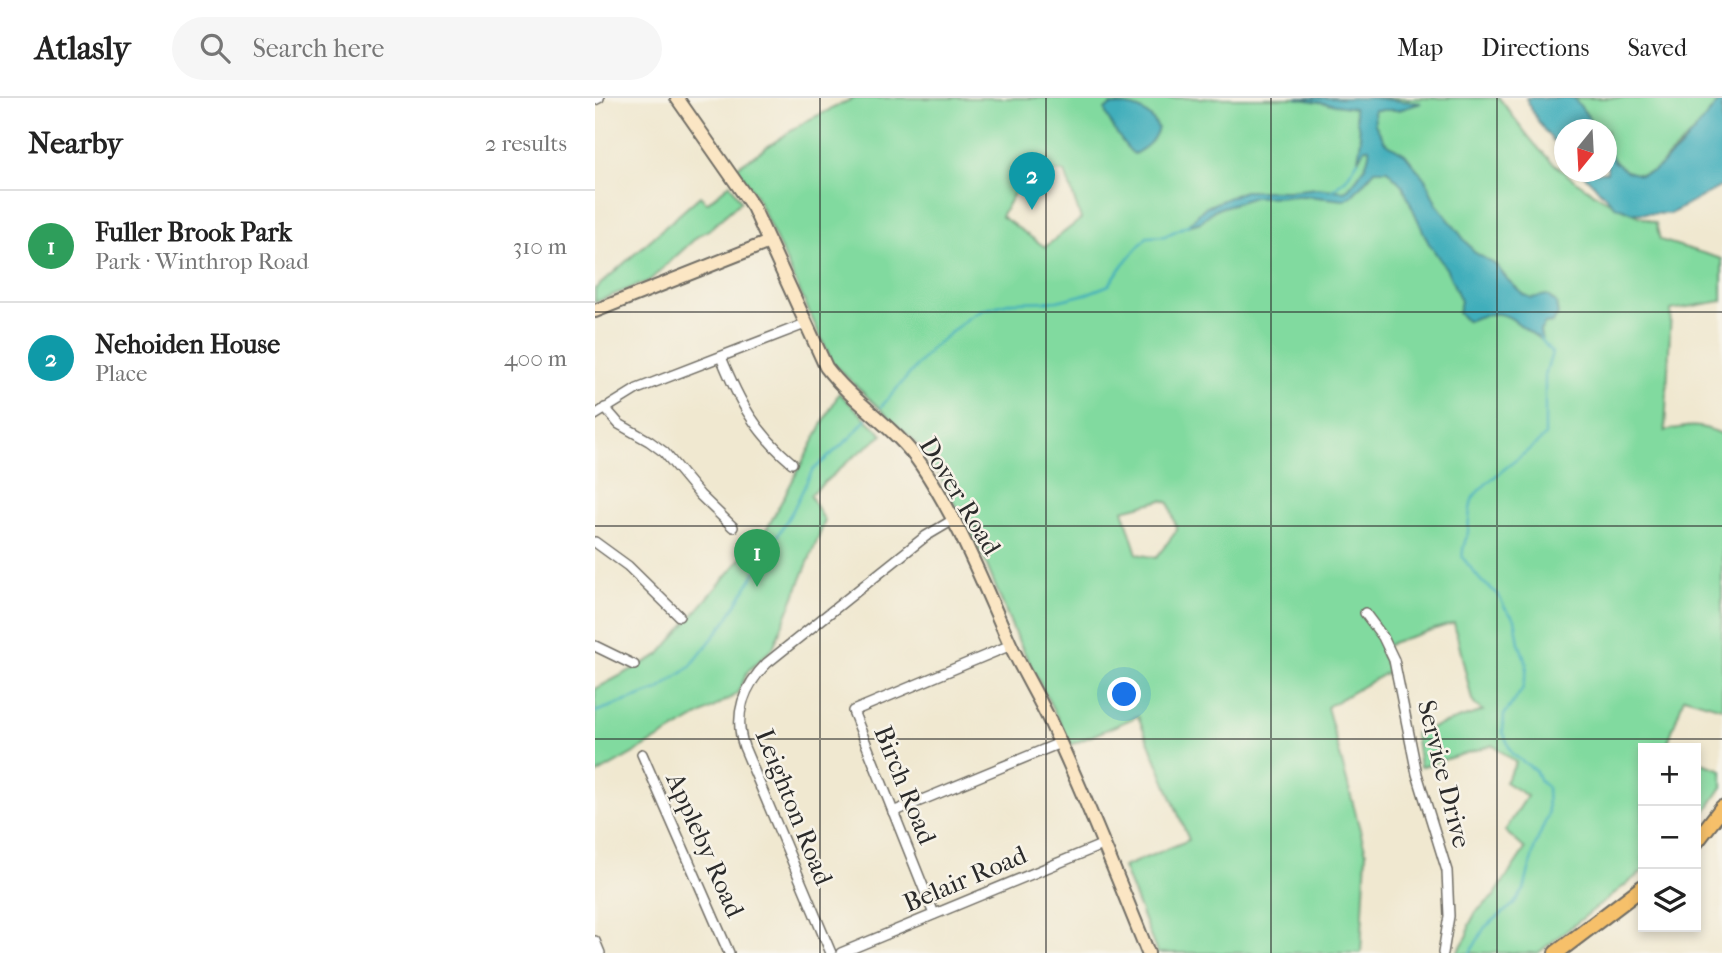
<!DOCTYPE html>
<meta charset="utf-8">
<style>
:root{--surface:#fff;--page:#f6f6f6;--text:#222;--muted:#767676;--line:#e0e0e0;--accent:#1a73e8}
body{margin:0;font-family:"IM FELL French Canon",serif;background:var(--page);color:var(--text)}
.controls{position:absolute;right:21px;bottom:21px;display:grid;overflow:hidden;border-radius:0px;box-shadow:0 4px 10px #0003}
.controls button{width:63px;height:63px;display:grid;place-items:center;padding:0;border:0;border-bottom:2px solid var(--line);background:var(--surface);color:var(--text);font:35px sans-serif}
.compass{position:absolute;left:959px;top:21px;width:63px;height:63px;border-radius:50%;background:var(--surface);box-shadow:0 4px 10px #0003;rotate:198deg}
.you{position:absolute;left:530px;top:597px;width:24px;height:24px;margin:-18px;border:5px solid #fff;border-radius:50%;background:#1a73e8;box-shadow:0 0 0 10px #1a73e833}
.badge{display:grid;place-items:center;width:46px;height:46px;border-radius:50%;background:var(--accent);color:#fff;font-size:23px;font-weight:700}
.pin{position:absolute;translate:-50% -58px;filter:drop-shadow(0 2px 4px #0008)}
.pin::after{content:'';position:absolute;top:37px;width:24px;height:21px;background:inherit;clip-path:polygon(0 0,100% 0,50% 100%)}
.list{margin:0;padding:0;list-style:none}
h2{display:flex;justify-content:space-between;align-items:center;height:91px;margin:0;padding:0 28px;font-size:30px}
h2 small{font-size:23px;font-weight:400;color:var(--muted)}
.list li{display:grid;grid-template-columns:46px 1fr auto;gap:21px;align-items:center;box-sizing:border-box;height:112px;padding:0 28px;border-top:2px solid var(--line)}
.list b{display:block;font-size:26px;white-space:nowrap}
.list p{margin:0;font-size:23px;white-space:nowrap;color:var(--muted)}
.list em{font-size:23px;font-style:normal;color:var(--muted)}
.icon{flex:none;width:38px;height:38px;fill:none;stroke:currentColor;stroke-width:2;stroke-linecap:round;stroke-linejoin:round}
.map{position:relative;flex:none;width:1127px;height:855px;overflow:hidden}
header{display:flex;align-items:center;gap:42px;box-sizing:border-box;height:98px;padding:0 35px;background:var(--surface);border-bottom:2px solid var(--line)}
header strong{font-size:33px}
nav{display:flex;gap:38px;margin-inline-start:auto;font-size:24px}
.search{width:490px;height:63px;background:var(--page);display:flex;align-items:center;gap:18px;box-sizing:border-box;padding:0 24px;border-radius:38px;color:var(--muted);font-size:26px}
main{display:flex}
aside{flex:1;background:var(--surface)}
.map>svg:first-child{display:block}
.green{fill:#81da9f;stroke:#568265;stroke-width:2;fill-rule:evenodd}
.water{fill:#3faebb;stroke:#356c73;stroke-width:2}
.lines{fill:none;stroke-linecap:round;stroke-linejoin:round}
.stream{stroke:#3faebb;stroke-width:2.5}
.street-casing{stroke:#706d65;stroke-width:12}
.secondary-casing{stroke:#706d65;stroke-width:16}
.primary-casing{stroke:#706d65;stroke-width:18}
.street{stroke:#fff;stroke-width:9}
.secondary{stroke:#fbe6c4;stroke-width:12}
.primary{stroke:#f6c06b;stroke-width:14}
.grid{fill:none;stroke:#2b2b2b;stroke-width:2;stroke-opacity:0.55}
.labels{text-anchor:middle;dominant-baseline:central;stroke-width:5;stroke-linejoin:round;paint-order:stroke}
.street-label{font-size:26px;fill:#2b2b2b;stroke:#f7f3e8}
</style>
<header>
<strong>Atlasly</strong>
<div class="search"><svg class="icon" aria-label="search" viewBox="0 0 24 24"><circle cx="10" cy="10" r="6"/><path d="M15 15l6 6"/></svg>Search here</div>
<nav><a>Map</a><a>Directions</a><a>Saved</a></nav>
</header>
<main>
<aside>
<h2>Nearby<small>2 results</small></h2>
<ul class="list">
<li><span class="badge" style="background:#2e9e5b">1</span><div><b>Fuller Brook Park</b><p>Park · Winthrop Road</p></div><em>310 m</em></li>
<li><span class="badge" style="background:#0f9aa8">2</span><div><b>Nehoiden House</b><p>Place</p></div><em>400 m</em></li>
</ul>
</aside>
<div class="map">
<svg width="1127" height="855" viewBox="0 0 1127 855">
<rect width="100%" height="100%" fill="#f7f3e8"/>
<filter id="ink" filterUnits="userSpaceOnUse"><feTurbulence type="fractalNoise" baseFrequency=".0143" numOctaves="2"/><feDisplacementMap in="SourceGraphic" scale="14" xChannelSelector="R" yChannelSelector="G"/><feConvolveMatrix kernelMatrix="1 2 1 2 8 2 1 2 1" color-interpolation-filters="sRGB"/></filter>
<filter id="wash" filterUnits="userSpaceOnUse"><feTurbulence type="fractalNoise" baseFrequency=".00686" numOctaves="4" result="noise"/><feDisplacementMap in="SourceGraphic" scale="28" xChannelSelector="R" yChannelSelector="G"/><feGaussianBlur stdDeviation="1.57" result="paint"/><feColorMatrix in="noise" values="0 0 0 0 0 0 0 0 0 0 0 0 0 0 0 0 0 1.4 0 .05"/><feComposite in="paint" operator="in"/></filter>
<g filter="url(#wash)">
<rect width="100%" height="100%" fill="#f0e8d0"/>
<g class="green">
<path d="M 259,0 L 904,0 C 918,17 930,36 945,52 C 978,87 1017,108 1061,125 L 1065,142 L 1127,161 L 1127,203 L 1076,212 L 1070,333 C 1093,327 1104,326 1127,336 L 1127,610 L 1089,599 L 1071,650 L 1048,650 L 1048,773 L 943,855 L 862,855 L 873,837 L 874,827 L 881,814 L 899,798 L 930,751 L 910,733 L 932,698 L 910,684 L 921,665 L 898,647 L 825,669 L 820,635 L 888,613 L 880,607 L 877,602 L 859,525 L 799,544 L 785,552 L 794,573 L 732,609 L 771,754 L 766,855 L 562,855 L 528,769 L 594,742 L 543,618 L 476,647 L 420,536 L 390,463 L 343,375 L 320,344 L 238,266 L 161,98 L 142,69 L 211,23 ZM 432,73 L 470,74 L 486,121 L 450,149 L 406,118 ZM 567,402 L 574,405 L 582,432 L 561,460 L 542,456 L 528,412 Z"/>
<path d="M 979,0 L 1126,0 C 1110,22 1094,40 1074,58 C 1069,63 1065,70 1059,73 C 1048,78 1036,77 1027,70 C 1013,60 1012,47 1012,32 L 999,31 L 994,20 Z"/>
<path d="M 135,86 L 146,103 L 115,131 L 103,138 L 54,183 L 0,204 L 0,191 L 105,98 L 112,105 Z"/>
<path d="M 244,295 L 288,337 L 257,360 L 215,397 L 230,423 L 178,550 L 153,573 L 142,596 L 0,677 L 0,591 L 64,557 L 173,429 Z"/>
<path d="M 1101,663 L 1127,672 L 1127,689 L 1101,728 Z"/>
</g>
<g class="water">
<path d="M 700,0 L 778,0 L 826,5 L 804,12 L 779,12 L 780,26 L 790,44 L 810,56 L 830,81 L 841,105 L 879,154 L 901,167 L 913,182 L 929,197 L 936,200 L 952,197 L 961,205 L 963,217 L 957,225 L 950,226 L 945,233 L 947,242 C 912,222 916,206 872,223 L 863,215 L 866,203 L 852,172 L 833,144 L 807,87 L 792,72 L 780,72 L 757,98 L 749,102 L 712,98 L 659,99 L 619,112 L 606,124 L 592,128 L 609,110 L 649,93 L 694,93 L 722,90 L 749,93 L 753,91 C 762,81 776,64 774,50 L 770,50 L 763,62 L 766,41 L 759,10 Z"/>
<path d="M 931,0 L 979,0 L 994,20 L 999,31 L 970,32 L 969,51 C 954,43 938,17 931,0 Z"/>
<path d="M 1127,0 L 1127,88 L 1075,116 L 1038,115 L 1020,108 L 986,74 L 1012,74 L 1012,50 L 1019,63 L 1031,73 L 1045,77 L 1059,73 L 1084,51 Z"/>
<path d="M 516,7 C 537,7 553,10 563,30 C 559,43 551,50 539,56 C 530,50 512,22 510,12 Z"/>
</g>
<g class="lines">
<g class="stream">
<path d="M 736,93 L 751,81 L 763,62"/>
<path d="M 286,309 L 338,249 L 375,219 L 388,212 L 417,204 L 462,203 L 491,196 L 514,187 L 528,166 L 552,139 L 570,138 L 595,126"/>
<path d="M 0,614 L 63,592 L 95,569 L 131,523 L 198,412 L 217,373 L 257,338 L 272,320"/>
<path d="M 875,855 L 890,829 L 918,807 L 929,792 L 940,748 L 953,717 L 952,689 L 945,683 L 940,672 L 917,656 L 908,634 L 909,617 L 927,592 L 931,576 L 932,567 L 924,545 L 920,521 L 910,510 L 903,496 L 886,483 L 868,460 C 866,451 871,443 873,434 C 874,424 874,412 877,402 C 881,389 937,352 950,338 L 950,277 L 957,255 L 945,240"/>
</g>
</g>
</g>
<g filter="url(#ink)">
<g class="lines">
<defs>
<g id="street">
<path d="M 0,2 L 4,0"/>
<path d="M 126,259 C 144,303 160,334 197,365"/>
<path d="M 10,310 L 24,326 L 54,343 L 69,354 L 105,397 L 138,429"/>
<path d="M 0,317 L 42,291 L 210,226"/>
<path d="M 0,444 L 33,468 L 84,518"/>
<path d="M 770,515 L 788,539 L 799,562 L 822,676 L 852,773 L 854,818 L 848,855"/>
<path d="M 0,548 L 39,567"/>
<path d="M 47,656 L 134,855"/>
<path d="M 298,714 L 465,645"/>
<path d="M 339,816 L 258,613 L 416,547"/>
<path d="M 0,843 L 5,855"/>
<path d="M 236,855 L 149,649 C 138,617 149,588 172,565 L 331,438 L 358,422"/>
<path d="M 246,855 L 509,746"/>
</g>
<g id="secondary">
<path d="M 82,0 L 158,109 L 231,269 C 259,306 301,329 327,368 C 363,422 386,481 412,539 C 426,572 446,602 460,634 C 494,707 523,781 553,855"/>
<path d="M 0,213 L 174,144"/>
</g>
<g id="primary">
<path d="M 1101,744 L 1127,710"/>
<path d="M 961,855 L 1048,789"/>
</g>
</defs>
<use href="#street" class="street-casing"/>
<use href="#secondary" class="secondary-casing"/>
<use href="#primary" class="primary-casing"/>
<use href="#street" class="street"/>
<use href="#secondary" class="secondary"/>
<use href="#primary" class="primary"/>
</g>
</g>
<path class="grid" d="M 225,0 L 225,855M 451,0 L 451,855M 676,0 L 676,855M 902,0 L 902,855M 0,214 L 1127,214M 0,428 L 1127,428M 0,641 L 1127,641"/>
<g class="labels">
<g class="street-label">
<text transform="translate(365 398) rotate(59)">Dover Road</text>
<text transform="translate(849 676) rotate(76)">Service Drive</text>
<text transform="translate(310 687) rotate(68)">Birch Road</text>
<text transform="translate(199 709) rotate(68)">Leighton Road</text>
<text transform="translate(110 747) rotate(66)">Appleby Road</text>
<text transform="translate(370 781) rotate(-23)">Belair Road</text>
</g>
</g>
</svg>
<div class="controls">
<button>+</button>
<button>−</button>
<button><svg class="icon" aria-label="layers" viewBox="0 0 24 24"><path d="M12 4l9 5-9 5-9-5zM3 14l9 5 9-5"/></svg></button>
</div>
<svg class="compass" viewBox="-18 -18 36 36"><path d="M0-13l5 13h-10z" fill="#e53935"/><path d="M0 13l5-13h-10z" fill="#767676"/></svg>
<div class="you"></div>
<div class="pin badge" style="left:162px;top:489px;background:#2e9e5b">1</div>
<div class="pin badge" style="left:437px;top:112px;background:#0f9aa8">2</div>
</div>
</main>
